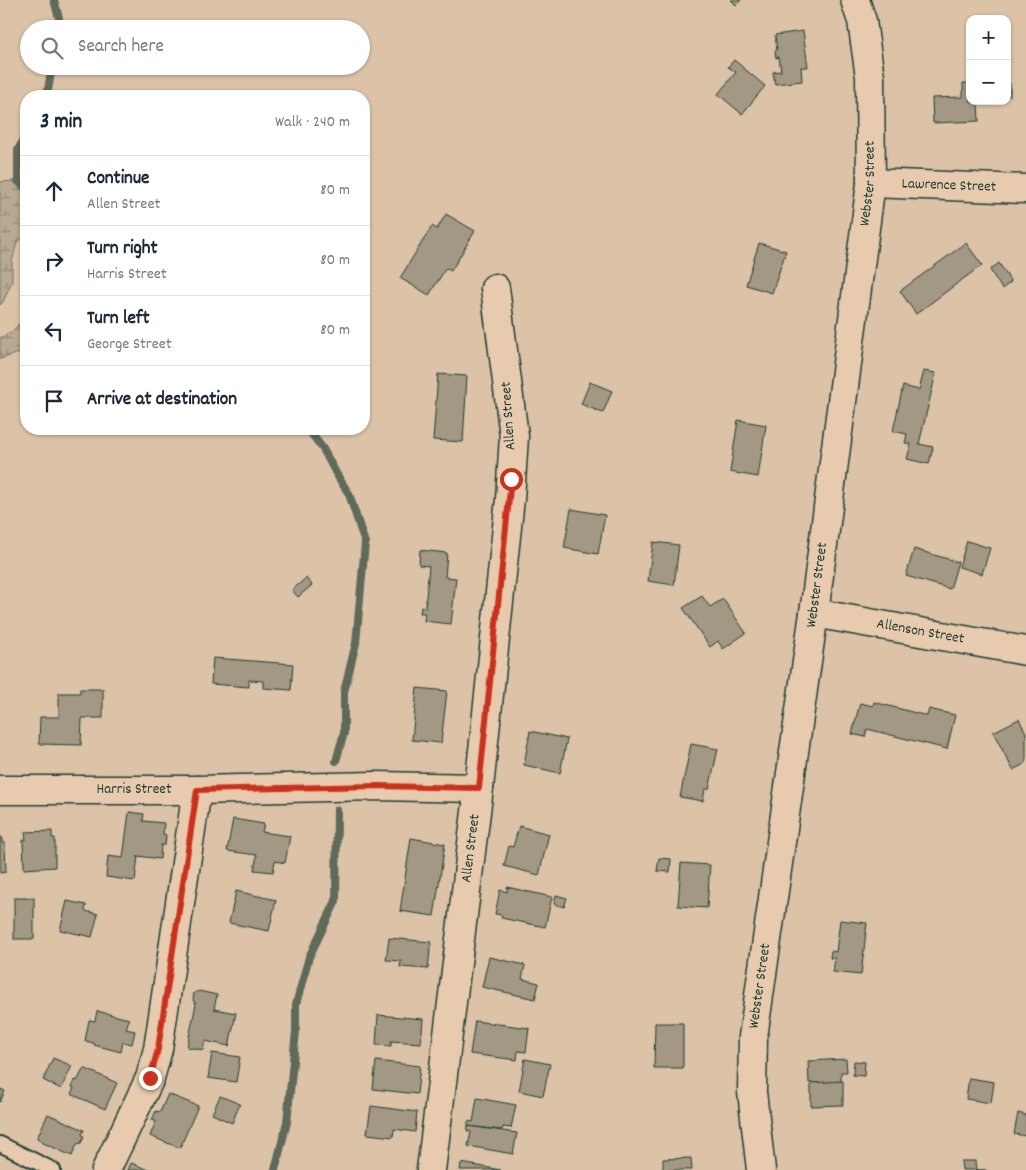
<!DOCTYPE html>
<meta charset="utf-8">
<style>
:root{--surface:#fff;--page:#f2f2f3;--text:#1f2937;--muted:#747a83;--line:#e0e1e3}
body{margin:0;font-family:Dekko,sans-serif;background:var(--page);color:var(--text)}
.controls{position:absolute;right:15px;top:15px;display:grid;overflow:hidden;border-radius:10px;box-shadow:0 1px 4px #0004}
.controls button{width:45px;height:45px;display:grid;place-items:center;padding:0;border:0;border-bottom:1px solid var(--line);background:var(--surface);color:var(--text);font:25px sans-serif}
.stop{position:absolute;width:15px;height:15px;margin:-11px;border:4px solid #c8321e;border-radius:50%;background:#fff}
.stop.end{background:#c8321e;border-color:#fff;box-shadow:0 1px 5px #0008}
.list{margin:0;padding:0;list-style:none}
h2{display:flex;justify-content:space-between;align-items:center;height:65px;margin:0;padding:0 20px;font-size:21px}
h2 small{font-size:16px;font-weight:400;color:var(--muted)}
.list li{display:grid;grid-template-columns:32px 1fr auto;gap:15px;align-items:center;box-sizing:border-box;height:70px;padding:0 20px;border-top:1px solid var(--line)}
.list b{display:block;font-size:19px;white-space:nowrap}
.list p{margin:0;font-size:16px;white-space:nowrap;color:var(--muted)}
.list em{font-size:16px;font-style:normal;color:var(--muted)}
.icon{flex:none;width:28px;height:28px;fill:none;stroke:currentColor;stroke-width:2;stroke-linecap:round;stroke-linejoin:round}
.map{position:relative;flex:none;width:1026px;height:1170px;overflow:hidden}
.search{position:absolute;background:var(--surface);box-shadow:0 1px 4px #0004;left:20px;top:20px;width:350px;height:55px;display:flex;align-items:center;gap:12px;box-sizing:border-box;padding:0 18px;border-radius:28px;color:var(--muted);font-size:19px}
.panel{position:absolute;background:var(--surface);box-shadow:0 1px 4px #0004;left:20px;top:90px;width:350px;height:345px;border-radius:20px}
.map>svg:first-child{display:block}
.wetland{fill:url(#wetland-marsh);stroke:#6c7263}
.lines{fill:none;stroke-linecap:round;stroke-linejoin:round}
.stream{stroke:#5f6a5a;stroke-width:8}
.building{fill:#a29883;stroke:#1f3d34}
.service-casing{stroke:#1f3d34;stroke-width:18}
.minor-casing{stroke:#1f3d34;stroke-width:31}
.service{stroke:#e8caae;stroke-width:14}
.minor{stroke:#e8caae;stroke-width:28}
.route{stroke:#c8321e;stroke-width:6}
.labels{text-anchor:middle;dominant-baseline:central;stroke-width:4.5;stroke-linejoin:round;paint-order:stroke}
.street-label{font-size:15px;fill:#1f3d34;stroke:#e8caae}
</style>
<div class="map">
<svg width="1026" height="1170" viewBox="0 0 1026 1170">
<defs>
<pattern id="wetland-marsh" width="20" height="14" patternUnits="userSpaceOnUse" patternTransform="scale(1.25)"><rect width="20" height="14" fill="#b9a892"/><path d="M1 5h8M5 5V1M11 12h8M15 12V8" fill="none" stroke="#968a78"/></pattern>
</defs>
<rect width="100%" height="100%" fill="#dcc2a7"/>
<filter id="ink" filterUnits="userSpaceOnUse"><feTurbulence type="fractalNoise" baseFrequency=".02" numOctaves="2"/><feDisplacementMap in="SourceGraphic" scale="10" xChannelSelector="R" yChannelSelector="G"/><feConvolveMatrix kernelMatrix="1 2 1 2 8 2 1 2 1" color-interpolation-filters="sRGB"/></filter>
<g filter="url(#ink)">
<g class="wetland">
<path d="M 26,180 L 26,236 L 17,242 L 12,262 L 12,281 L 3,302 L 0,305 L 0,182 Z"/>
<path d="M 26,315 L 26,351 L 0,359 L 0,338 L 12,332 Z"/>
</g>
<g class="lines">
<g class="stream">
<path d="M 54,0 L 59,18 L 58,29"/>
<path d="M 47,96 L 52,66"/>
<path d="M 26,135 L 18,150 L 18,181 L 26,188"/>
<path d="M 308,429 L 323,449 L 337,475 L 349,494 L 365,543 L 356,643 L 344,692 L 344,733 L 336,761"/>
<path d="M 275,1170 L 287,1122 L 296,1031 L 296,1004 L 309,957 L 336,901 L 337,810"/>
</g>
</g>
<g class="building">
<path d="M 731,0 L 741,0 L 736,5 Z"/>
<path d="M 803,31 L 808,67 L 801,67 L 802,81 L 775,84 L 773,72 L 781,71 L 779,57 L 776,58 L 775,51 L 777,50 L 775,35 Z"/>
<path d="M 734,60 L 765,86 L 742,114 L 718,94 L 736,72 L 728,67 Z"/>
<path d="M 963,83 L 970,83 L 970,101 L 990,101 L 978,102 L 979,121 L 933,123 L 932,98 L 963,97 Z"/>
<rect x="1007" y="84" width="3" height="12"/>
<path d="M 446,214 L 475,231 L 451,271 L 446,268 L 429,295 L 400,278 L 432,226 L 437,229 Z"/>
<path d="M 759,243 L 786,251 L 772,293 L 746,285 Z"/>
<path d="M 966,243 L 982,265 L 916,314 L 900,291 Z"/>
<path d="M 999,263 L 1011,282 L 1002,289 L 990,270 Z"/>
<path d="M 924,371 L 936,373 L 919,444 L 933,447 L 929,464 L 907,459 L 911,444 L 905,443 L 907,434 L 893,431 L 903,386 L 919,390 Z"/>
<path d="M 438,374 L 467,376 L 463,442 L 433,440 Z"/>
<path d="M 590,382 L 612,391 L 603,413 L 581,404 Z"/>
<path d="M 738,420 L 766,425 L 758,477 L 730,472 Z"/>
<path d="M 571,509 L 605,515 L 598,554 L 564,548 Z"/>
<path d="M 967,541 L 990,548 L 982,574 L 959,567 Z"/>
<path d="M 653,542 L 679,545 L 674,585 L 648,581 Z"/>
<path d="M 914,549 L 958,562 L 950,589 L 906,576 Z"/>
<path d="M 420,550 L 447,553 L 445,577 L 456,578 L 451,624 L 424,621 L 425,613 L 420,613 L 421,607 L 425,608 L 429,566 L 419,565 Z"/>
<path d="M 306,578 L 312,585 L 298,597 L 292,590 Z"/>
<path d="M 702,596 L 710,607 L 723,599 L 746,633 L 723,649 L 718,641 L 710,647 L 683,608 Z"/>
<path d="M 213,658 L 293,664 L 291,690 L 263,688 L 263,681 L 249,680 L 249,687 L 211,684 Z"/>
<path d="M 417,688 L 447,691 L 441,743 L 412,740 Z"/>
<path d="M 80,689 L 103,689 L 103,718 L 82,718 L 81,745 L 39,744 L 40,717 L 59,717 L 59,693 L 80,693 Z"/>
<path d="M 874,702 L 927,716 L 929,709 L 955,715 L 947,749 L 867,729 L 865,737 L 852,734 L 860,703 L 873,706 Z"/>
<path d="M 1019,719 L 1026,733 L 1026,763 L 1013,770 L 993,732 Z"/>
<path d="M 530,731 L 567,739 L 560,773 L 524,765 Z"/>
<path d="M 691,744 L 718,749 L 709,789 L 705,789 L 703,801 L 680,797 Z"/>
<path d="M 129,812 L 144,814 L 143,821 L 164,823 L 163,834 L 166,835 L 165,845 L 161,845 L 160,859 L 138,856 L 135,881 L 106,877 L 108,856 L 123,858 Z"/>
<path d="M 233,819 L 264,824 L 262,832 L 290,836 L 285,863 L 275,861 L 273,872 L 254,870 L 257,855 L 227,851 Z"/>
<path d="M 519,826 L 549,834 L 539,875 L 504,866 L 509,846 L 513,847 Z"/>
<path d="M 52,831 L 52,838 L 55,838 L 55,867 L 24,869 L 23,840 L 26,840 L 25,832 Z"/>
<path d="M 0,837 L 2,837 L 2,843 L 5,843 L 6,872 L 0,873 Z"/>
<path d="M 411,838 L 445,844 L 434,916 L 400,911 Z"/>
<path d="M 659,858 L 671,859 L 670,872 L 657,871 Z"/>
<path d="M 681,863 L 710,865 L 707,908 L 678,906 Z"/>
<path d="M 507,887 L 552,897 L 545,927 L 501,918 L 502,915 L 495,914 L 500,890 L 507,892 Z"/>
<path d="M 236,891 L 276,900 L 269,931 L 229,923 Z"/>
<path d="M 556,895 L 567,898 L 564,907 L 554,904 Z"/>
<rect x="14" y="898" width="20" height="41"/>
<path d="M 67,901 L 86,905 L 85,911 L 98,914 L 92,937 L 60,930 Z"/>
<path d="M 840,920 L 867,923 L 861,975 L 833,972 L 835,958 L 830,958 L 831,951 L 836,952 Z"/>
<path d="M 389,938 L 431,942 L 428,969 L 400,967 L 401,961 L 386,960 Z"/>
<path d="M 489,957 L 525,965 L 522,979 L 539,983 L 535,999 L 482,987 Z"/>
<path d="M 199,991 L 217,995 L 214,1009 L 236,1013 L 229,1046 L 205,1041 L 203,1050 L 187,1047 L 196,1004 L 193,1000 L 194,993 Z"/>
<path d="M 97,1011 L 129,1019 L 126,1029 L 135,1031 L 132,1044 L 123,1042 L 121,1052 L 94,1045 L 94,1043 L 85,1041 L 89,1020 L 95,1021 Z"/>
<path d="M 378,1015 L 423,1019 L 421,1043 L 391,1041 L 391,1046 L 376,1045 Z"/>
<path d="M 475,1021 L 529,1028 L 526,1052 L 518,1051 L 517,1060 L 470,1054 Z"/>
<path d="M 655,1023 L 683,1023 L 683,1068 L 654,1068 Z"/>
<path d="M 212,1053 L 240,1057 L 236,1082 L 208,1078 Z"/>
<path d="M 53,1058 L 72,1066 L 61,1089 L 43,1080 Z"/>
<path d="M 525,1059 L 550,1064 L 543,1096 L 519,1091 Z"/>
<path d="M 846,1059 L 847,1072 L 841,1072 L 841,1082 L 809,1083 L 808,1061 Z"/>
<path d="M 376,1061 L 420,1066 L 417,1094 L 373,1089 Z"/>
<path d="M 854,1061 L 865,1062 L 864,1076 L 853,1075 Z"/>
<path d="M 84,1068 L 117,1083 L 105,1109 L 71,1094 L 74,1088 L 72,1087 L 75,1080 L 77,1081 Z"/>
<path d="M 969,1078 L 994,1082 L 991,1103 L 966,1099 Z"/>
<path d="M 843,1081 L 843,1105 L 811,1106 L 811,1083 Z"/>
<path d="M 0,1089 L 5,1091 L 0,1102 Z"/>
<path d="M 168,1094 L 198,1106 L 180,1148 L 150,1136 L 156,1121 L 152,1120 L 156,1111 L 160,1112 Z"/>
<path d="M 220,1096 L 240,1104 L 232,1123 L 212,1114 Z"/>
<path d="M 477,1098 L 516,1105 L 511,1128 L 503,1127 L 502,1130 L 468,1126 L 468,1121 L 473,1122 Z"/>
<path d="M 371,1106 L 417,1112 L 415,1132 L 394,1129 L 393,1137 L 367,1134 Z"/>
<path d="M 1018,1113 L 1026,1115 L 1026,1136 L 1014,1134 Z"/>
<path d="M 48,1114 L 84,1130 L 82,1134 L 84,1137 L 81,1143 L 77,1144 L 72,1156 L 41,1142 L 42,1141 L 37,1138 Z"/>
<path d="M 468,1126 L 517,1133 L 513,1154 L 468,1146 L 471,1132 L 467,1131 Z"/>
<path d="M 691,1158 L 692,1170 L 657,1170 L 663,1169 L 663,1159 Z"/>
<path d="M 961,1161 L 975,1161 L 976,1170 L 986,1170 L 962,1170 Z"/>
<path d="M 131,1163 L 149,1170 L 128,1170 Z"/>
<path d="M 461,1163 L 501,1170 L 460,1170 Z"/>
</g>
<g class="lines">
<defs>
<path id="service" d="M 0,1144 L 53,1170"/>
<g id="minor">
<path id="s1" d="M 871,183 L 1026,189"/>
<path id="s2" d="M 814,613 L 1026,651"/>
<path id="s3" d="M 0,790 L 197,790 L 376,786 L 479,788"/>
<path d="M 106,1170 L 150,1078 L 158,1049 L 197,790"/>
<path id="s4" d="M 431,1170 L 479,788 L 510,499 L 514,436 L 495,288"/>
<path id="s5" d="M 761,1170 L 752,1092 L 753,1037 L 814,613 L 871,183 L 870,77 L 862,21 L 855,0"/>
</g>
</defs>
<use href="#service" class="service-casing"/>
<use href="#minor" class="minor-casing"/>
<use href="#service" class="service"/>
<use href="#minor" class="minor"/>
</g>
</g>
<g class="lines" filter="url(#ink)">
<path class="route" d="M 150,1078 L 158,1049 L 197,790 L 376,786 L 479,788 L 511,479"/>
</g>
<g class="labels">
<g class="street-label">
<text stroke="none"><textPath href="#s5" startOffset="995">Webster Street</textPath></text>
<text stroke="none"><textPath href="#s1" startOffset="78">Lawrence Street</textPath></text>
<text transform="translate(509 416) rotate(-94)">Allen Street</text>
<text stroke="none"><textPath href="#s5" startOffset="590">Webster Street</textPath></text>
<text stroke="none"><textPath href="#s2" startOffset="108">Allenson Street</textPath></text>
<text stroke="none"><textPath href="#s3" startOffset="134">Harris Street</textPath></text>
<text stroke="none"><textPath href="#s4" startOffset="324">Allen Street</textPath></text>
<text stroke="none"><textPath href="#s5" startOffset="185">Webster Street</textPath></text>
</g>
</g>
</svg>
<div class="controls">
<button>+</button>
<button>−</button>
</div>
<div class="stop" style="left:511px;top:479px"></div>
<div class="stop end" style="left:150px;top:1078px"></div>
<div class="search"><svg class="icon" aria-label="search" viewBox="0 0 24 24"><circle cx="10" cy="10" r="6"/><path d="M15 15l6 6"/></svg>Search here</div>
<section class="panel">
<h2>3 min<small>Walk · 240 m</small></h2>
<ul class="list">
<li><svg class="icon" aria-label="ahead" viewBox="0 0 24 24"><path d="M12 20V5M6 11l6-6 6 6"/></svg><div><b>Continue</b><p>Allen Street</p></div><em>80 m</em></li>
<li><svg class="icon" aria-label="right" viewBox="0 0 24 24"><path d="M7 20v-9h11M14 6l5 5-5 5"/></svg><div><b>Turn right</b><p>Harris Street</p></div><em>80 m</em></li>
<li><svg class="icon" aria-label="left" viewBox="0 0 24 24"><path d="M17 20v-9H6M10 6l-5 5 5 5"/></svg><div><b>Turn left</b><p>George Street</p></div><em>80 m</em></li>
<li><svg class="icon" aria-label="arrive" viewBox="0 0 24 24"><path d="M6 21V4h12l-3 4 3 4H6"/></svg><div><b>Arrive at destination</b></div></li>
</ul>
</section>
</div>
